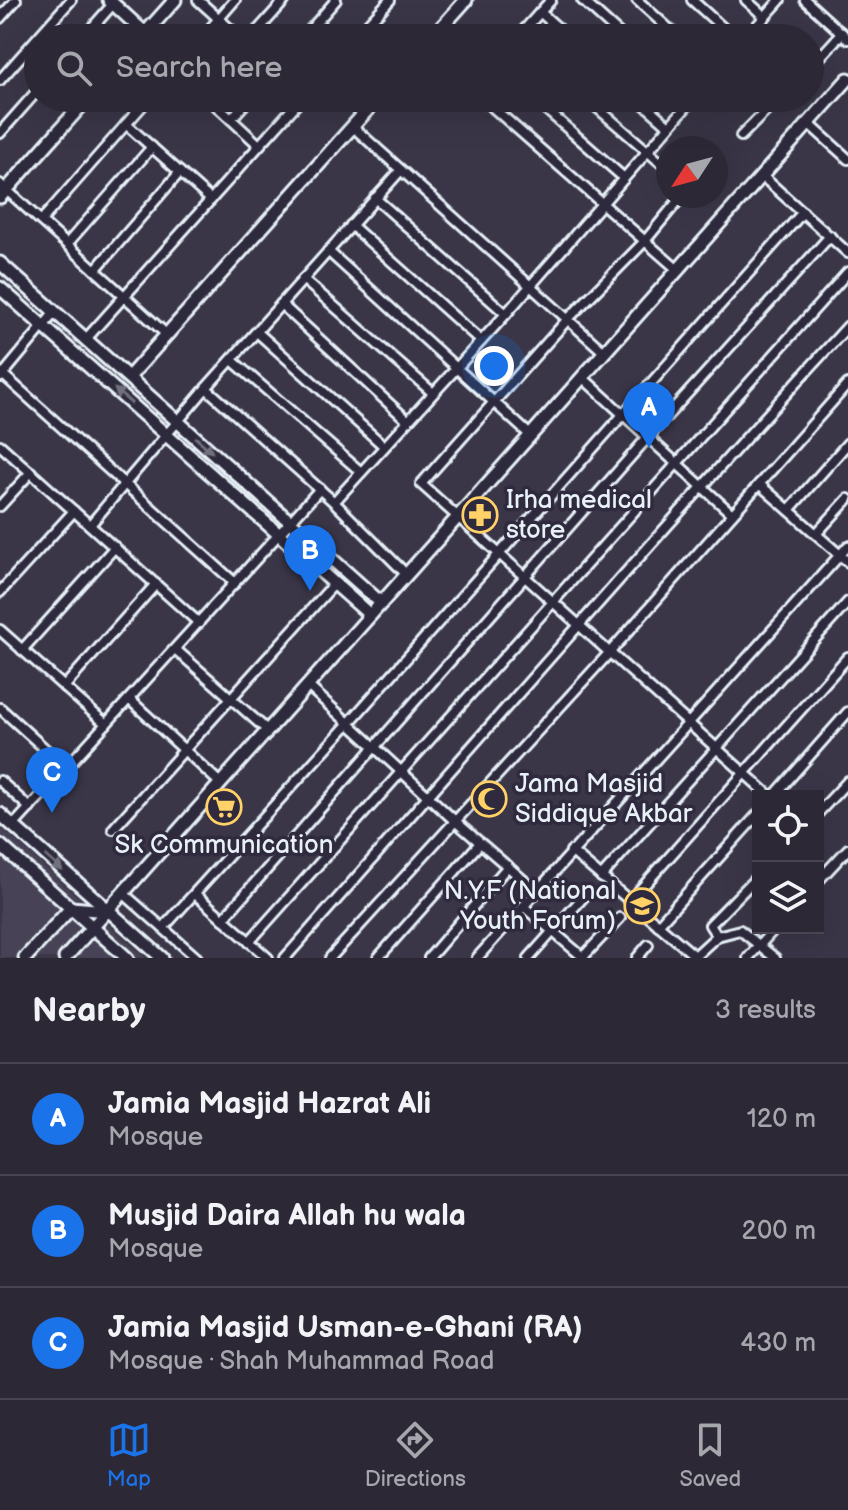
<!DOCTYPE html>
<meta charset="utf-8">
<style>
:root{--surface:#2c2836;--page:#383442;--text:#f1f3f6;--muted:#a6a6ad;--line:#484451;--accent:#1a73e8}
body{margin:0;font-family:"Balsamiq Sans",sans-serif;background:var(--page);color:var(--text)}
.controls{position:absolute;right:24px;bottom:24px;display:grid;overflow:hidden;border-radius:0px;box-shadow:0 8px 32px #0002}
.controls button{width:72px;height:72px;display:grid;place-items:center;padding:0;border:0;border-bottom:2px solid var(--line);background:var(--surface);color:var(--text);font:40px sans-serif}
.compass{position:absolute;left:656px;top:136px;width:72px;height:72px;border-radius:50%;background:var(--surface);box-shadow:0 8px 32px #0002;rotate:234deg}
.you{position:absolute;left:494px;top:366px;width:28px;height:28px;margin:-20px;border:6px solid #fff;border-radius:50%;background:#1a73e8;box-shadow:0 0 0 12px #1a73e833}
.badge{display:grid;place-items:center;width:52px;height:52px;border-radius:50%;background:var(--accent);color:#fff;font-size:26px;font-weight:700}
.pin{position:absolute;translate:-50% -66px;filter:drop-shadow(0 2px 4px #0008)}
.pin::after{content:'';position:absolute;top:42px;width:28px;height:24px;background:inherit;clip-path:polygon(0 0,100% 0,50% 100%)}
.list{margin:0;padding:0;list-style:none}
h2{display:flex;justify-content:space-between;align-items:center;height:104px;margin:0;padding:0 32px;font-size:34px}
h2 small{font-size:26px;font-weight:400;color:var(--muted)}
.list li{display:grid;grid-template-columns:52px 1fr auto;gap:24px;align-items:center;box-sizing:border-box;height:112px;padding:0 32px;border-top:2px solid var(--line)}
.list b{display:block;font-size:30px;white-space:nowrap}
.list p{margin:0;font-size:26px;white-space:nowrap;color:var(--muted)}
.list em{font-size:26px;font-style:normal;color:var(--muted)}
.icon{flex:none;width:44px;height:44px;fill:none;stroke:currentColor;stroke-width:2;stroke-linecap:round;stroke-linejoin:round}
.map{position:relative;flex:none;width:848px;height:958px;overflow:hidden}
.search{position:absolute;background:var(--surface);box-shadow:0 8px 32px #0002;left:24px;right:24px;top:24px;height:88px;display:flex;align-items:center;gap:20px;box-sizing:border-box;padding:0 28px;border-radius:44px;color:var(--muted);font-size:30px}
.sheet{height:440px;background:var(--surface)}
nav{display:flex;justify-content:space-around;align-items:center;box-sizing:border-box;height:112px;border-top:2px solid var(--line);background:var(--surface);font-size:22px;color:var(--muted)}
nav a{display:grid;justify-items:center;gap:4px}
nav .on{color:var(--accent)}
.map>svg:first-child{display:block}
.built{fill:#464354}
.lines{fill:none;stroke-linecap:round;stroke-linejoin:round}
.street-casing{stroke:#e8f1f8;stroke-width:14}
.secondary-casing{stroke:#e8f1f8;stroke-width:17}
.street{stroke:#2f2a3d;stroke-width:8}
.secondary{stroke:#2f2a3d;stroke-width:11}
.oneway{fill:#70707e}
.labels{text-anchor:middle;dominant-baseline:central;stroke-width:7;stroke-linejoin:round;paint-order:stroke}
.poi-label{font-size:26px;fill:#e8f1f8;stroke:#2f2a3d;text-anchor:start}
</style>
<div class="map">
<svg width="848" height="958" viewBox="0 0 848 958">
<rect width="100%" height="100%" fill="#3a3648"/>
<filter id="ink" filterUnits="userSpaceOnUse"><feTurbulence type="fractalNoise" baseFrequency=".0125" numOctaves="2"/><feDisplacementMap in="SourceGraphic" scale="16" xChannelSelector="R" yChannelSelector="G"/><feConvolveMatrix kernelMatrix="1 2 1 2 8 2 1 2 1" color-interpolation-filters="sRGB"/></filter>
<g filter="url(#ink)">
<path class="built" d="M 0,827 L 19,844 L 146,958 L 0,958 Z"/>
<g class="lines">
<defs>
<g id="street">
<path d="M 198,0 L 240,38"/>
<path d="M 582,0 L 624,38"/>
<path d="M 637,0 L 679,38"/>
<path d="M 692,0 L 734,38"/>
<path d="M 746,0 L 765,17"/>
<path d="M 805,0 L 848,39"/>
<path d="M 540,12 L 569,38"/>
<path d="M 0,18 L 16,0"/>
<path d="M 83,38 L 113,4"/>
<path d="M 202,38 L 235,0"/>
<path d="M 251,38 L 285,0"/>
<path d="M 303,38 L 336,0"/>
<path d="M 355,38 L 390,0"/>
<path d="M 517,38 L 551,0"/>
<path d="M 746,38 L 780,0"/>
<path d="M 810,68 L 842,33"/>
<path d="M 0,80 L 71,0"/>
<path d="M 208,98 L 259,145"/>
<path d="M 482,98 L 678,270"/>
<path d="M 533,98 L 624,178"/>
<path d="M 586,98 L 668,169"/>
<path d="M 637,98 L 669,126"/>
<path d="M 231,119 L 250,98"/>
<path d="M 808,123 L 848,159"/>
<path d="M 126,124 L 211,200"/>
<path d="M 352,126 L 604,352"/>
<path d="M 0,133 L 38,90"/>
<path d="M 741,136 L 779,98"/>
<path d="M 762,176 L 848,253"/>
<path d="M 0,184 L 166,334"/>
<path d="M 682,196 L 645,241 L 568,319 L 421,484 L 770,796"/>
<path d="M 375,198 L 506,314"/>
<path d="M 41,221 L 149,98"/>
<path d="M 351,225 L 481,341"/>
<path d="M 67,244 L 152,147"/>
<path d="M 328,251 L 530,435"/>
<path d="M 95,270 L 180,172"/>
<path d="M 303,279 L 433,393"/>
<path d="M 281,304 L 407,420"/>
<path d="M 257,332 L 384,446"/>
<path d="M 86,339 L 302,98"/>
<path d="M 232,360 L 361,472"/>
<path d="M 0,372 L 235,583"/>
<path d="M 1,377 L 55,312"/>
<path d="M 582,377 L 732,514"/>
<path d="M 206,388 L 334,502 L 506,314 L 694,98"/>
<path d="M 0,445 L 199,623"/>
<path d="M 759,484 L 848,562"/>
<path d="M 334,502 L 406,574"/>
<path d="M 0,506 L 31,472"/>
<path d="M 789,510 L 848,443"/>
<path d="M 90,525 L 206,388 L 401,170"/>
<path d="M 816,534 L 848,499"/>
<path d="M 0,592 L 74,511"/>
<path d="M 0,630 L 106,724"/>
<path d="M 175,649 L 267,730"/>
<path d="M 22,650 L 115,547"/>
<path d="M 307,685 L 455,821 L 536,891"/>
<path d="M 64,687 L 156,584"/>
<path d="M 129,699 L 220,783"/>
<path d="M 0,708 L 66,768"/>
<path d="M 0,781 L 30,808"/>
<path d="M 774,796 L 848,712"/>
<path d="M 818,813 L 848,781"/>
<path d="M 13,826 L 320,489"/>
<path d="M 113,829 L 335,583"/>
<path d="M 571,851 L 695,956"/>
<path d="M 601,877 L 848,602"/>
<path d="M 818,881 L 848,849"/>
<path d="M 123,893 L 197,958"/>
<path d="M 195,894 L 268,958"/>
<path d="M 630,901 L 848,657"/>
<path d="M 523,906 L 584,958"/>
<path d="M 223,919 L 648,437 L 830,236"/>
<path d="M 658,925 L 758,814"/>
<path d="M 163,928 L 349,723 L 803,212"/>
<path d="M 717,936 L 710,925 L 758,876"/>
<path d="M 249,942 L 848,272"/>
<path d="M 285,958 C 472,747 657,534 848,326"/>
<path d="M 330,958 L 610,652 L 848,384"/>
<path d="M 378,958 L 480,843"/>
<path d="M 429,958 L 508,866"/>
<path d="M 477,958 L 848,546"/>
<path d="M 529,958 L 586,894"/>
<path d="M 582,958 L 620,918"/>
<path d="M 637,958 L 648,945"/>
<path d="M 693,958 L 717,936 L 740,930 L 775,958"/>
<path d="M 748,958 L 775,928"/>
</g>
<g id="secondary">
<path d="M 109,0 L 145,33"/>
<path d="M 141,38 L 175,0"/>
<path d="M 432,38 L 466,0"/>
<path d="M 0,197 L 88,98"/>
<path d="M 0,263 L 381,603"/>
<path d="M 0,288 L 370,615"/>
<path d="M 129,377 L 378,98"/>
<path d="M 0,814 L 162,958"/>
<path d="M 0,845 L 127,958"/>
<path d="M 71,908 L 108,911"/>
<path d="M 25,958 L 71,908"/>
<path d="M 65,958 L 848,79"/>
</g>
</defs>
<use href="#street" class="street-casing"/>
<use href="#secondary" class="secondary-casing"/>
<use href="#street" class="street"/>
<use href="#secondary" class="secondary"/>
</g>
<defs><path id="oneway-solid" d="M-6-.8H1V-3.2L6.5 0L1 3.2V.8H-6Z" transform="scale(2)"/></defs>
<g class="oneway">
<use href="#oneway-solid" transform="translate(123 396) rotate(-139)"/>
<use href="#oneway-solid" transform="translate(204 445) rotate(42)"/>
<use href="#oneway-solid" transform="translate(54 863) rotate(42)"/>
</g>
</g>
<defs>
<symbol id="pharmacy-ring" viewBox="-11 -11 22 22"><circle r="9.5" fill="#2f2a3d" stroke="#ffd166" stroke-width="1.5"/><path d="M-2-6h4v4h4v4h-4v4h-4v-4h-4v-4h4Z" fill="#ffd166"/></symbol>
<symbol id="mosque-ring" viewBox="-11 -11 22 22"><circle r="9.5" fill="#2f2a3d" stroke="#ffd166" stroke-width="1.5"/><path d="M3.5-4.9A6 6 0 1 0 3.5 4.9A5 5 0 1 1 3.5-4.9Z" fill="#ffd166"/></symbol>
<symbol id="supermarket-ring" viewBox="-11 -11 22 22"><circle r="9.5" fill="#2f2a3d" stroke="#ffd166" stroke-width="1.5"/><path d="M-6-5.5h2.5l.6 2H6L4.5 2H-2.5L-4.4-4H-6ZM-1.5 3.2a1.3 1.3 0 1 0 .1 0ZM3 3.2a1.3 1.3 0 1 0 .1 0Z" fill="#ffd166"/></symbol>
<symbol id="university-ring" viewBox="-11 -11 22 22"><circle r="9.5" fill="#2f2a3d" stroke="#ffd166" stroke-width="1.5"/><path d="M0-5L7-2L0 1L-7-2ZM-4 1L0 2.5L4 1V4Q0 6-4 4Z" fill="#ffd166"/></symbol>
</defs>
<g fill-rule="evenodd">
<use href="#pharmacy-ring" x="460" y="495" width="40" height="40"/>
<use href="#mosque-ring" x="469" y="779" width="40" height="40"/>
<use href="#supermarket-ring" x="204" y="787" width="40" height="40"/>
<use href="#university-ring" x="622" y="886" width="40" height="40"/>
</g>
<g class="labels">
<g class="poi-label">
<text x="506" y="500">Irha medical<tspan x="506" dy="30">store</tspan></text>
<text x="515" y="784">Jama Masjid<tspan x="515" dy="30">Siddique Akbar</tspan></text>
<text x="224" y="845" text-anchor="middle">Sk Communication</text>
<text x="616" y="891" text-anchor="end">N.Y.F (National<tspan x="616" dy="30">Youth Forum)</tspan></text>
</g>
</g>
</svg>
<div class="controls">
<button><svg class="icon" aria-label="locate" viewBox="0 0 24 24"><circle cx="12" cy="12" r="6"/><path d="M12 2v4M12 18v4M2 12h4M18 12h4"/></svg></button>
<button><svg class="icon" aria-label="layers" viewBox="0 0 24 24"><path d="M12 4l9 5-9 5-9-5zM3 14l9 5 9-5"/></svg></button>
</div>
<svg class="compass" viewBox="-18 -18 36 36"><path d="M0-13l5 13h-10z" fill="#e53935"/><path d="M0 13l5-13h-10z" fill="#a6a6ad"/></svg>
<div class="you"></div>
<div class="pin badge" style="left:649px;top:448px">A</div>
<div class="pin badge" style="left:310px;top:591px">B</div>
<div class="pin badge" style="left:52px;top:813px">C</div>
<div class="search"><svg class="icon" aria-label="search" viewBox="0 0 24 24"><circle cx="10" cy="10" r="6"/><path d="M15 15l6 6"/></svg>Search here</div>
</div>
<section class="sheet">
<h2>Nearby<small>3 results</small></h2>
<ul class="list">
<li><span class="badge">A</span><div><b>Jamia Masjid Hazrat Ali</b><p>Mosque</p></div><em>120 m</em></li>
<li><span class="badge">B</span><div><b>Musjid Daira Allah hu wala</b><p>Mosque</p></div><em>200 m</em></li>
<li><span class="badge">C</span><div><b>Jamia Masjid Usman-e-Ghani (RA)</b><p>Mosque · Shah Muhammad Road</p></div><em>430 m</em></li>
</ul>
</section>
<nav>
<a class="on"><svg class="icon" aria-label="map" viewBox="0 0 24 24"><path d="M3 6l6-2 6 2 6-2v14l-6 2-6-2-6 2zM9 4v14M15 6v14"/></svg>Map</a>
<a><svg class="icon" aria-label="directions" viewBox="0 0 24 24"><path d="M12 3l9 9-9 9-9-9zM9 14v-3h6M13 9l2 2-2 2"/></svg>Directions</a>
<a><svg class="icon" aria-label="saved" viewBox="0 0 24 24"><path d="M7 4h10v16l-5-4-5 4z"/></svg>Saved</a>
</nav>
